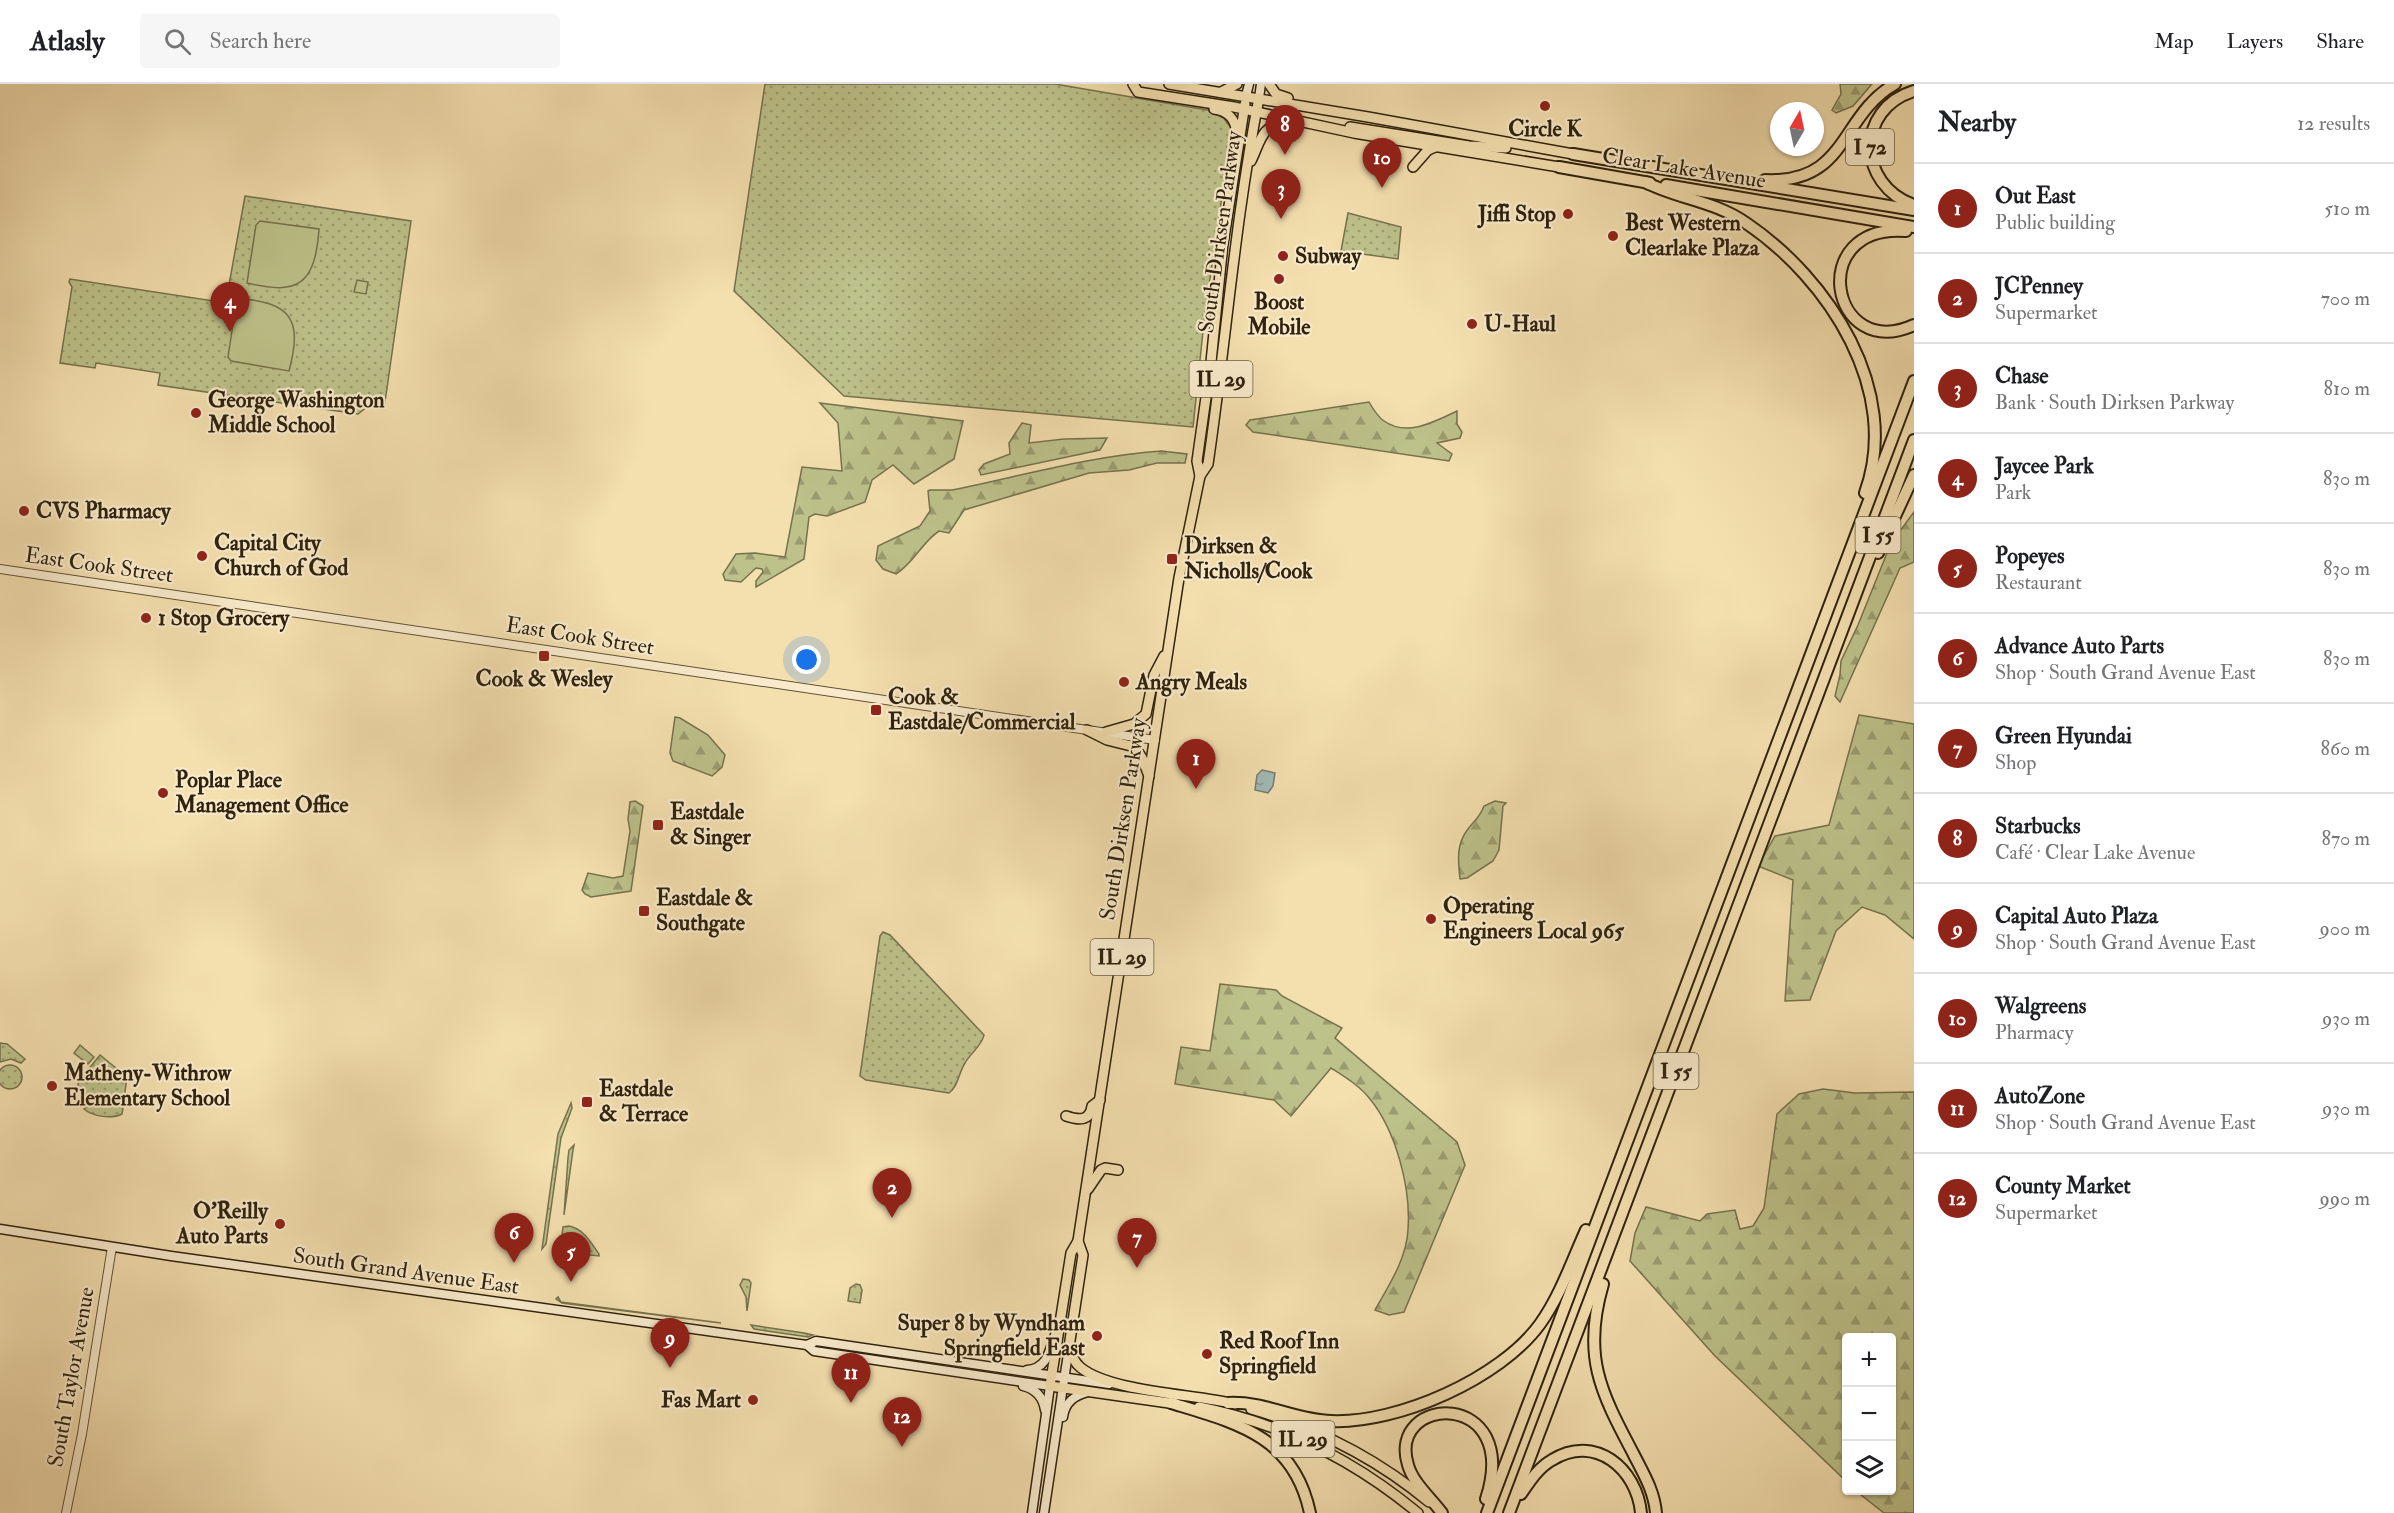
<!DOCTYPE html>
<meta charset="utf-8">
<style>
:root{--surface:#fff;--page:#f6f6f6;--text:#202124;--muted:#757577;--line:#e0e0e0;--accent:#8f2418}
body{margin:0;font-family:"IM FELL Double Pica",serif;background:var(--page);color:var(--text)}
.controls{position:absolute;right:18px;bottom:18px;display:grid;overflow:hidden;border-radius:6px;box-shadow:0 2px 4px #0004}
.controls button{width:54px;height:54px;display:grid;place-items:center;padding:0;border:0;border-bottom:2px solid var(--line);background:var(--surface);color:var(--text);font:30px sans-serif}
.compass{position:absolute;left:1770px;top:18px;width:54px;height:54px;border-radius:50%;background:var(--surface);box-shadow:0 2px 4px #0004;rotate:9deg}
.you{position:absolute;left:807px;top:576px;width:21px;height:21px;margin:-15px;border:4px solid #fff;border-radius:50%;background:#1a73e8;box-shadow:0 0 0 9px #1a73e833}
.badge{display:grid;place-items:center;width:39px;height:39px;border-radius:50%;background:var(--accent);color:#fff;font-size:20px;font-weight:700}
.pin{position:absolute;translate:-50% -50px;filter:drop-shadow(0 2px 3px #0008)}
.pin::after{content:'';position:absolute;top:32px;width:21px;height:18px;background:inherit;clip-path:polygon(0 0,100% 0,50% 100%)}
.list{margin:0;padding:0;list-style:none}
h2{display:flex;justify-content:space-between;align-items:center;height:78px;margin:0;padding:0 24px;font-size:26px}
h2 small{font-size:20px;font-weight:400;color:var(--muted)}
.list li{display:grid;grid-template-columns:39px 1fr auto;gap:18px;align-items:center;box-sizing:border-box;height:90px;padding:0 24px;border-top:2px solid var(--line)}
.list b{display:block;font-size:22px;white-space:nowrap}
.list p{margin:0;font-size:20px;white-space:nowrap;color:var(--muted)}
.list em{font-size:20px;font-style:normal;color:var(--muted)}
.icon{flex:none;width:33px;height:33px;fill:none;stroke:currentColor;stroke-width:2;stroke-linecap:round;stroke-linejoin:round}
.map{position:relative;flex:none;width:1914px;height:1429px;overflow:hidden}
header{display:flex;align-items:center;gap:36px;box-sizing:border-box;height:84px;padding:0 30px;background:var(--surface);border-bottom:2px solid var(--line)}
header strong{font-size:28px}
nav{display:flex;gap:33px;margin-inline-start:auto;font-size:21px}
.search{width:420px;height:54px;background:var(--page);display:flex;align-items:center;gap:15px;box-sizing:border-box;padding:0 21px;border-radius:6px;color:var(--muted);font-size:22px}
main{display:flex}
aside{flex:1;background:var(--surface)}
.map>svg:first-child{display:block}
.grass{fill:url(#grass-dots);stroke:#76724c;stroke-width:1.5}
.forest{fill:url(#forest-firs);stroke:#76724c;stroke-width:1.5}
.pitch{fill:#bdc18a;stroke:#76724c;stroke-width:1.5}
.water{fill:url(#water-ripples);stroke:#737d73;stroke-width:1.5}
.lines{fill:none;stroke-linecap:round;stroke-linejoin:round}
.tertiary-casing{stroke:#605136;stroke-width:10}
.secondary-casing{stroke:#2f220e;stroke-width:11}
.primary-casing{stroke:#2f220e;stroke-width:12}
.motorway-casing{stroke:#2f220e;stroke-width:14}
.tertiary{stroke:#f8eacb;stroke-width:8}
.secondary{stroke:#f8eacb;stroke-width:8}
.primary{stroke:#f4dfaf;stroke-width:9}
.motorway{stroke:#f4dfaf;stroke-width:10}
.poi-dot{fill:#8f2418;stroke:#f8eacb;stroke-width:2}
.labels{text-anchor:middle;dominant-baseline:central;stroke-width:4.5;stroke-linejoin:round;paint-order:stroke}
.shield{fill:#f8eacb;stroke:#6b5e47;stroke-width:1.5}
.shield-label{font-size:21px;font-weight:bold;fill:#2f220e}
.poi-label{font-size:22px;font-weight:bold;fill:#2f220e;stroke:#f8eacb;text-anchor:start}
.street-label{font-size:22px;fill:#2f220e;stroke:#f8eacb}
</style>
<header>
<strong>Atlasly</strong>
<div class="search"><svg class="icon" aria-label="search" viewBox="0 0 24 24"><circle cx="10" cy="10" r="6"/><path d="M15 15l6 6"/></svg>Search here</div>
<nav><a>Map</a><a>Layers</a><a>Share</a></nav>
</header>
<main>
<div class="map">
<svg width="1914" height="1429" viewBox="0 0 1914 1429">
<defs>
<pattern id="grass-dots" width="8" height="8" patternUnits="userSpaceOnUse" patternTransform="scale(1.5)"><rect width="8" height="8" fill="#bdc18a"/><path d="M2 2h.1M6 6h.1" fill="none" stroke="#9a9c6f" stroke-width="1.8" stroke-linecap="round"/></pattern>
<pattern id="forest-firs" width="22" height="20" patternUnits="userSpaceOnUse" patternTransform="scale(1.5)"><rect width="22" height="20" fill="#bdc18a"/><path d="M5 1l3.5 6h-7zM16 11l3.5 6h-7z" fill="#9a9c6f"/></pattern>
<pattern id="water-ripples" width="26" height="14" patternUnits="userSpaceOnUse" patternTransform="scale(1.5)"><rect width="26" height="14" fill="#a1bab6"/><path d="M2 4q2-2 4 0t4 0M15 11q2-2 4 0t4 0" fill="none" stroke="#849792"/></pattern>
</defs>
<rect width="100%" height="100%" fill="#f4dfaf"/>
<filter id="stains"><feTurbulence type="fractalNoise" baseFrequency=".00333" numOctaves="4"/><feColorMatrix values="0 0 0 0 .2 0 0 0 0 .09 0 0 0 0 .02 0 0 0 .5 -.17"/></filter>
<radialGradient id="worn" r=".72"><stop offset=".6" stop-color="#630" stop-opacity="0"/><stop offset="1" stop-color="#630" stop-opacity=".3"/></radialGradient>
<g class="grass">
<path d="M 765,0 L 1055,0 L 1219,28 L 1232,45 L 1205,228 L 1193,343 L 844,312 L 734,207 Z"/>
<path d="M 245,112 L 411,137 L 384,325 L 367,323 L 358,330 L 158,301 L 160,289 L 96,279 L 95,284 L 60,279 L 72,203 L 69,198 L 70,195 L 220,218 L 222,213 L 227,212 Z"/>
<path d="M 1348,129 L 1401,143 L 1398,175 L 1341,167 Z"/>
<path d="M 883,848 L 890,851 L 984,951 C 983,960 970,970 965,979 C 959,988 958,1003 949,1009 L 866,996 L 860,992 L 880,852 Z"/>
<path d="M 0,959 L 7,960 L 25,975 L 21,979 L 11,975 L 0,978 Z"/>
<path d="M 100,971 L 127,993 L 122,1030 C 112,1035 93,1033 84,1025 L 91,1017 L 78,1007 L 78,998 Z"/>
<circle cx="10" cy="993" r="12"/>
<path d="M 571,1019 L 572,1024 L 561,1054 L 546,1160 L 542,1165 L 558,1050 Z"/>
<path d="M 574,1061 L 573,1066 L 564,1131 L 568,1074 L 569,1066 Z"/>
<path d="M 569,1142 C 584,1145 591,1159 599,1170 L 599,1172 L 560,1168 L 563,1143 Z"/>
<path d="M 743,1195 L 749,1196 L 751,1199 L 747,1227 L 746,1213 L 740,1201 Z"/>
<path d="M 856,1200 L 860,1201 L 862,1206 L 860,1219 L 848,1217 L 850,1204 Z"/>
<path d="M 558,1213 L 561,1218 L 721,1239 L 562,1219 L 556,1215 Z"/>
<path d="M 751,1241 L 804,1249 L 813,1251 L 808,1253 L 754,1245 Z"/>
</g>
<g class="forest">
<path d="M 1840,0 L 1872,0 L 1853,22 L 1836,29 L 1832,26 L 1841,10 Z"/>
<path d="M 1369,318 C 1373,325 1378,333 1384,337 C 1407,353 1434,338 1457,327 L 1457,340 L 1462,348 L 1460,354 L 1437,359 L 1452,370 L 1449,377 L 1253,348 L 1246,341 L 1250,336 Z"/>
<path d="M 820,319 L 963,337 L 954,375 L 914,400 L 893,381 L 872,396 L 865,418 L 827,432 L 815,430 L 809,433 L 804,475 L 756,503 L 756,497 L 763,488 L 762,485 L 756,484 L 741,498 L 725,496 L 723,490 L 736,470 L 755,469 L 785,473 L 802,383 L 842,387 L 838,339 Z"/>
<path d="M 1022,339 L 1031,341 L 1029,359 L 1064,355 L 1107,354 L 1100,366 L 981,391 L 979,386 L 984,380 L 1010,370 L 1009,359 Z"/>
<path d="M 1161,367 L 1187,370 L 1185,379 L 1157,379 L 1129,386 L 1089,389 L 964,426 L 949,449 L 939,447 C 922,458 914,479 896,490 L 883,485 L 876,476 L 878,462 L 920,442 L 930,427 L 928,407 L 930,406 L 952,406 C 1022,392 1090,372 1161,367 Z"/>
<path d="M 1914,428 L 1914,478 L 1900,484 L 1840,618 L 1835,612 L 1840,591 L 1841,577 L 1858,541 L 1891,459 Z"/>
<path d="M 1859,631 L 1914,640 L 1914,855 L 1885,831 L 1862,823 L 1836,847 L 1810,916 L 1785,917 L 1793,796 L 1758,782 L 1775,752 L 1829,741 Z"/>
<path d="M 675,633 L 680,634 L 708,651 L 725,671 L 722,683 L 712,692 L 673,677 L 670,669 Z"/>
<path d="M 635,717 L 643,722 L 631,807 L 591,813 L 585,810 L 582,806 L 588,789 L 613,794 L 623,792 L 630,747 L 628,735 L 630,718 Z"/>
<path d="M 1495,717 L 1506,719 L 1503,722 L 1499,766 L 1493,777 L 1467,794 L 1460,795 C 1458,777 1456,760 1468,745 C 1475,736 1480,733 1484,722 Z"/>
<path d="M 1220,900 L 1276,906 L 1282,912 L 1342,944 L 1335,954 L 1457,1058 L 1465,1081 L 1404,1228 L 1389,1231 L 1375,1226 C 1389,1201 1407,1174 1408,1145 C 1411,1104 1396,1047 1370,1015 C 1360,1002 1345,993 1331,984 L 1291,1032 L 1274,1016 L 1175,1000 L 1181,963 L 1210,967 Z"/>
<path d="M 1823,1005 L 1855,1009 L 1914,1008 L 1914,1429 L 1884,1429 L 1856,1407 L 1892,1406 L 1892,1254 L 1846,1254 L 1846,1397 L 1715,1272 L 1630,1177 L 1635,1149 L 1646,1123 L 1700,1137 L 1707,1130 L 1735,1126 L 1740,1145 L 1753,1142 L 1764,1124 L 1777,1030 L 1799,1010 Z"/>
</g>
<g class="pitch">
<path d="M 260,137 L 319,145 C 315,199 300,212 247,199 L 256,141 Z"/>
<path d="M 357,196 L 368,198 L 366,210 L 354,208 Z"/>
<path d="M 237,214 C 291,219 303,234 289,287 L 231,277 L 228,273 Z"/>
<path d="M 80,961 L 94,973 L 88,980 L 74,969 Z"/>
</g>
<path class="water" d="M 1262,686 L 1275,689 L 1273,702 L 1268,709 L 1255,706 L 1257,691 Z"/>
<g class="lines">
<defs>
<g id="tertiary">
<path d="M 0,485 L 1155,656"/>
<path d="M 66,1429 L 82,1350 L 112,1163"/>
</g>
<g id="secondary">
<path d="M 1246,12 L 1249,0"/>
<path d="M 1259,14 L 1261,0"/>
<path d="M 0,1145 L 171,1172 L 807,1261 L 814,1267 L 1050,1302 L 1032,1429"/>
<path d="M 807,1261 L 816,1257 L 1109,1300"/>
<path d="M 1027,1286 C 1052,1284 1049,1259 1059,1242"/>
<path d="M 1023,1302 C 1036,1305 1043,1313 1045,1326"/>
<path d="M 1063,1333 C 1065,1318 1074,1312 1088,1308"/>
<path d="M 1044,1429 L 1069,1263"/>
</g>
<g id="primary">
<path d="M 1133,0 L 1138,8 L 1234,23 L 1354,49 L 1559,83"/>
<path d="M 1169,0 L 1368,33 L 1573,70"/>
<path d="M 1269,0 L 1276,10 L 1288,14"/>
<path d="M 1221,8 L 1237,0"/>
<path d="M 1214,25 C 1228,27 1235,34 1237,49"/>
<path d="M 1350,43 L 1469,62 L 1506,64"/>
<path d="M 1251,77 C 1261,56 1261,42 1287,37"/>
<path d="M 1413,83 L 1428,66 L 1435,63"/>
<path d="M 1200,392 L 1197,377 L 1211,278 L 1223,160 L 1245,20"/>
<path d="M 1087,646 L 1107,656 L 1135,663 L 1142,674 L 1149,692"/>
<path d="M 1106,648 L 1134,640 L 1146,630 L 1154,591 L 1164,572"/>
<path d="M 1066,1032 C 1078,1036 1090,1038 1092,1022 L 1100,1016"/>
<path d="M 1088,1105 L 1101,1086 L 1105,1084 L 1118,1086"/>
<path d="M 1078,1157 L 1083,1171 L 1069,1263 C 1071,1270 1074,1278 1080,1283 C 1109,1308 1195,1310 1235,1320"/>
<path d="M 1176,1320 L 1050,1302 L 1071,1169 L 1078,1157 L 1179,494 L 1200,392 L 1208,380 C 1226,258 1235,135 1259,14"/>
<path d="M 1199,1323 C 1281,1339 1354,1376 1418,1429"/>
<path d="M 1251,1325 C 1317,1344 1376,1374 1429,1418"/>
</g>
<g id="motorway">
<path d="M 1914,7 C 1855,25 1857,101 1914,121"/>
<path d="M 1573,70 L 1914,126"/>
<path d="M 1559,83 L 1650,99"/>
<path d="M 1765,96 C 1848,100 1839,32 1895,0"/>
<path d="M 1645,98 C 1678,115 1715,117 1746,139 C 1829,195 1902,307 1865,409"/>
<path d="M 1666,101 L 1914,143"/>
<path d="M 1906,147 C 1805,139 1830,279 1914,241"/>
<path d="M 1878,469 L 1914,391"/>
<path d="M 1603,1200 C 1582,1271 1600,1307 1633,1369 C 1643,1389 1654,1406 1656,1429"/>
<path d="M 1171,1319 C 1237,1339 1294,1352 1310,1429"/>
<path d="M 1228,1319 C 1264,1317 1296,1336 1331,1337 C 1398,1340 1501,1294 1540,1240 C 1560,1212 1572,1177 1586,1146"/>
<path d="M 1521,1410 C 1530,1397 1538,1384 1552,1376 C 1595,1349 1637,1385 1641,1429"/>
<path d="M 1442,1429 C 1431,1414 1413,1399 1408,1381 C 1386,1310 1522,1304 1486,1415"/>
<path d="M 1487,1429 L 1914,297"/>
<path d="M 1509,1429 L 1914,356"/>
</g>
</defs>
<use href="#tertiary" class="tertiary-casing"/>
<use href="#secondary" class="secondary-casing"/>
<use href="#primary" class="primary-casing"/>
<use href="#motorway" class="motorway-casing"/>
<use href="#tertiary" class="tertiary"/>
<use href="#secondary" class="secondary"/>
<use href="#primary" class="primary"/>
<use href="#motorway" class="motorway"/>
</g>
<g class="poi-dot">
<circle cx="1545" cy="22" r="6"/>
<circle cx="1568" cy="130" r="6"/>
<circle cx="1613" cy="152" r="6"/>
<circle cx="1283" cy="172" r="6"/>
<circle cx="1279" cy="195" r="6"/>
<circle cx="1472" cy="240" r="6"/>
<circle cx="196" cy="329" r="6"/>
<circle cx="24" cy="427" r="6"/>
<circle cx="202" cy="472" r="6"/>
<rect x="1166" y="469" width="12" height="12" rx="3"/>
<circle cx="146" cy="534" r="6"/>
<rect x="538" y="566" width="12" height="12" rx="3"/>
<circle cx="1124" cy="598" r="6"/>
<rect x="870" y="620" width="12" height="12" rx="3"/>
<circle cx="163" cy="709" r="6"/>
<rect x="652" y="735" width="12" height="12" rx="3"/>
<rect x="638" y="821" width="12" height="12" rx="3"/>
<circle cx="1431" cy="835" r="6"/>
<circle cx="52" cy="1002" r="6"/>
<rect x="581" y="1012" width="12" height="12" rx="3"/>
<circle cx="280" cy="1140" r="6"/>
<circle cx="1097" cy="1252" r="6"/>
<circle cx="1207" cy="1270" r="6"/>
<circle cx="753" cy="1316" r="6"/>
</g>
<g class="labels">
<g class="shield">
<rect x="1846" y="45" width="48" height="36" rx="4.5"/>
<rect x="1189.5" y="277" width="63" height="36" rx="4.5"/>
<rect x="1855.5" y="433" width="45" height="36" rx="4.5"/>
<rect x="1090.5" y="855" width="63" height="36" rx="4.5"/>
<rect x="1653.5" y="969" width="45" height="36" rx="4.5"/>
<rect x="1271.5" y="1337" width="63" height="36" rx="4.5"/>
</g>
<g class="shield-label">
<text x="1870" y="63">I 72</text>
<text x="1221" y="295">IL 29</text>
<text x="1878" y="451">I 55</text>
<text x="1122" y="873">IL 29</text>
<text x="1676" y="987">I 55</text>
<text x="1303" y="1355">IL 29</text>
</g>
<g class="poi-label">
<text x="1545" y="45" text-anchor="middle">Circle K</text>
<text x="1556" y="130" text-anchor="end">Jiffi Stop</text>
<text x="1625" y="139">Best Western<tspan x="1625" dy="25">Clearlake Plaza</tspan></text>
<text x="1295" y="172">Subway</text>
<text x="1279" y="218" text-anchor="middle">Boost<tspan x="1279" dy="25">Mobile</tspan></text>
<text x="1484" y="240">U-Haul</text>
<text x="208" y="316">George Washington<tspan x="208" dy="25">Middle School</tspan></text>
<text x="36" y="427">CVS Pharmacy</text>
<text x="214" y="459">Capital City<tspan x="214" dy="25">Church of God</tspan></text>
<text x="1184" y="462">Dirksen &amp;<tspan x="1184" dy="25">Nicholls/Cook</tspan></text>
<text x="158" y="534">1 Stop Grocery</text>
<text x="544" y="595" text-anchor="middle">Cook &amp; Wesley</text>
<text x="1136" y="598">Angry Meals</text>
<text x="888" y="613">Cook &amp;<tspan x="888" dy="25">Eastdale/Commercial</tspan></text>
<text x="175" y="696">Poplar Place<tspan x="175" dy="25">Management Office</tspan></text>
<text x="670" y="728">Eastdale<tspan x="670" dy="25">&amp; Singer</tspan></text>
<text x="656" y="814">Eastdale &amp;<tspan x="656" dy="25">Southgate</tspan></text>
<text x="1443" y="822">Operating<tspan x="1443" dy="25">Engineers Local 965</tspan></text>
<text x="64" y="989">Matheny-Withrow<tspan x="64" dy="25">Elementary School</tspan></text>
<text x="599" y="1005">Eastdale<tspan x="599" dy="25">&amp; Terrace</tspan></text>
<text x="268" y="1127" text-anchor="end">O'Reilly<tspan x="268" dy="25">Auto Parts</tspan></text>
<text x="1085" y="1239" text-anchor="end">Super 8 by Wyndham<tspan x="1085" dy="25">Springfield East</tspan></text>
<text x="1219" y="1257">Red Roof Inn<tspan x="1219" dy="25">Springfield</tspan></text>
<text x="741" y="1316" text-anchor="end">Fas Mart</text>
</g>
<g class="street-label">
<text transform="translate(1684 84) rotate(9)">Clear Lake Avenue</text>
<text transform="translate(1220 148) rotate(-82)">South Dirksen Parkway</text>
<text transform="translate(99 481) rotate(8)">East Cook Street</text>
<text transform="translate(580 552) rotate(9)">East Cook Street</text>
<text transform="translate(1123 735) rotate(-81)">South Dirksen Parkway</text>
<text transform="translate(406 1187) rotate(8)">South Grand Avenue East</text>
<text transform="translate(71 1293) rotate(-80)">South Taylor Avenue</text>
</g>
</g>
<rect width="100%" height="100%" filter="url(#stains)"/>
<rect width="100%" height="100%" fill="url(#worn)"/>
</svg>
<div class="controls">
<button>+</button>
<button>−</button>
<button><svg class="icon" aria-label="layers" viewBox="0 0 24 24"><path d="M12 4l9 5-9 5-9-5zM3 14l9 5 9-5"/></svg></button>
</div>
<svg class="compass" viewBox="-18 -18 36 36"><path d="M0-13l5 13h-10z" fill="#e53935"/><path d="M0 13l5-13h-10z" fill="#757577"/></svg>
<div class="you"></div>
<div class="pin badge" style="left:1196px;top:705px">1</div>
<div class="pin badge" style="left:892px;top:1134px">2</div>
<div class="pin badge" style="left:1281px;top:135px">3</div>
<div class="pin badge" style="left:230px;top:248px">4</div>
<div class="pin badge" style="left:571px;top:1198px">5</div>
<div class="pin badge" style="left:514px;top:1179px">6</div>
<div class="pin badge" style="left:1137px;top:1184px">7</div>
<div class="pin badge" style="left:1285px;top:71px">8</div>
<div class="pin badge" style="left:670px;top:1284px">9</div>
<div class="pin badge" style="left:1382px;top:104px">10</div>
<div class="pin badge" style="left:851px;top:1319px">11</div>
<div class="pin badge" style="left:902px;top:1363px">12</div>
</div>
<aside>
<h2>Nearby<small>12 results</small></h2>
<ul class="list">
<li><span class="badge">1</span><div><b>Out East</b><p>Public building</p></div><em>510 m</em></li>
<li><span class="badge">2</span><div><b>JCPenney</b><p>Supermarket</p></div><em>700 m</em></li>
<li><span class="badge">3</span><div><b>Chase</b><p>Bank · South Dirksen Parkway</p></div><em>810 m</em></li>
<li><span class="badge">4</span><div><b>Jaycee Park</b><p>Park</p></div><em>830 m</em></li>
<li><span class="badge">5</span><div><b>Popeyes</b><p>Restaurant</p></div><em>830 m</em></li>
<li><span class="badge">6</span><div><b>Advance Auto Parts</b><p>Shop · South Grand Avenue East</p></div><em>830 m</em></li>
<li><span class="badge">7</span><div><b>Green Hyundai</b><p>Shop</p></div><em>860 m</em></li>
<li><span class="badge">8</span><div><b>Starbucks</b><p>Café · Clear Lake Avenue</p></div><em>870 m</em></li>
<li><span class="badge">9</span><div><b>Capital Auto Plaza</b><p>Shop · South Grand Avenue East</p></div><em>900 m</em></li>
<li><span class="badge">10</span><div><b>Walgreens</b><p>Pharmacy</p></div><em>930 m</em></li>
<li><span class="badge">11</span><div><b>AutoZone</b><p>Shop · South Grand Avenue East</p></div><em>930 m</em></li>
<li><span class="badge">12</span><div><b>County Market</b><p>Supermarket</p></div><em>990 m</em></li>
</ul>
</aside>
</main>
